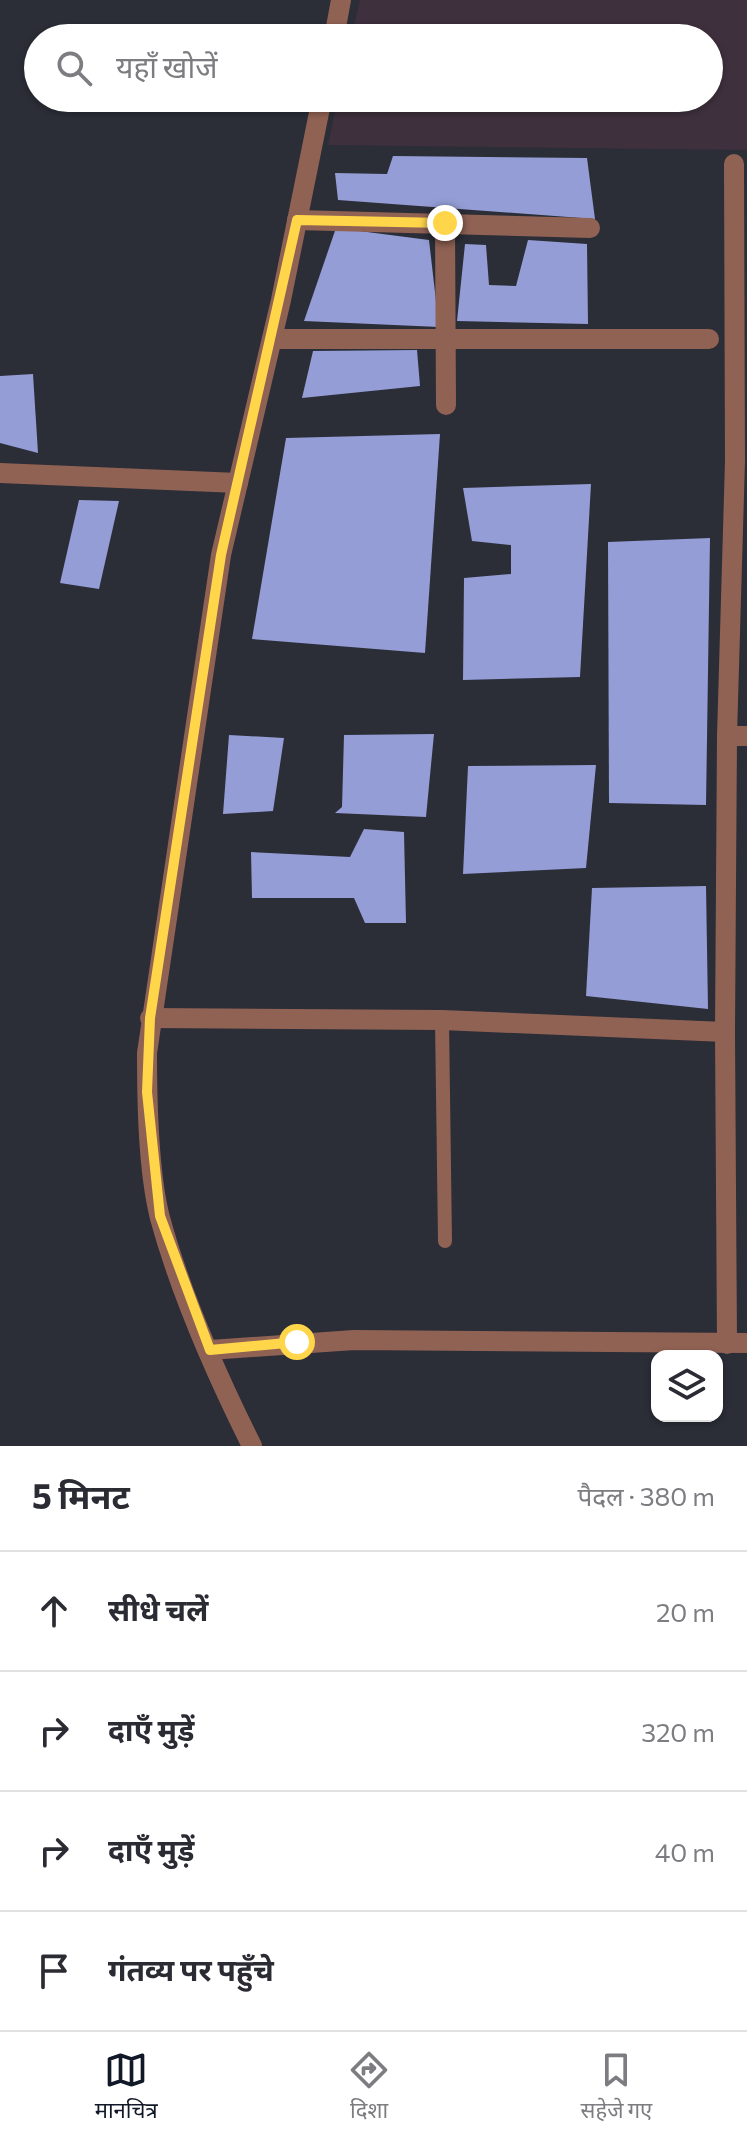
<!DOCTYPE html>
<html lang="hi">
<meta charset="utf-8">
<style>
:root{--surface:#fff;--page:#f2f2f3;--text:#2b2b33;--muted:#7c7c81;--line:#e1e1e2;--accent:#111827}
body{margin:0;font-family:Commissioner,"Noto Sans Devanagari",sans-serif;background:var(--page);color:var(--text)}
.controls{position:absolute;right:24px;bottom:24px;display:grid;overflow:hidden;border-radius:16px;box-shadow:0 2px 6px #0004}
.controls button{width:72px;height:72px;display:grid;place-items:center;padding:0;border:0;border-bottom:2px solid var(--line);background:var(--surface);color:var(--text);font:40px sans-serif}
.stop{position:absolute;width:24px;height:24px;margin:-18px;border:6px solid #ffd54a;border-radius:50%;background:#fff}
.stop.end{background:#ffd54a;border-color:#fff;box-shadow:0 2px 8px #0008}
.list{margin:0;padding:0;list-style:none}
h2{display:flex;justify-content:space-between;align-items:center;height:104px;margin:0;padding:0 32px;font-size:34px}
h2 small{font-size:26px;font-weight:400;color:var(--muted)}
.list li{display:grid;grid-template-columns:52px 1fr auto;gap:24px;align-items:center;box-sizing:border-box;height:120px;padding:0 32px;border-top:2px solid var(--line)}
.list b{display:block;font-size:30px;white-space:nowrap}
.list em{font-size:26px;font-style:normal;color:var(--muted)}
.icon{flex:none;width:44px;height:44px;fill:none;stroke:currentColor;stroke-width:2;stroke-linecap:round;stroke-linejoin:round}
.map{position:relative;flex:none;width:747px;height:1446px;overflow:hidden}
.search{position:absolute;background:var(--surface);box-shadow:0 2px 6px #0004;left:24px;right:24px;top:24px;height:88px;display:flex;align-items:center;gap:20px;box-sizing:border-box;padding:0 28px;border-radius:44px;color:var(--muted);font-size:30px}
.sheet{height:584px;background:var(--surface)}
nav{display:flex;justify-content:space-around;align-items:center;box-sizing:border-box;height:112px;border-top:2px solid var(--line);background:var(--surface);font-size:22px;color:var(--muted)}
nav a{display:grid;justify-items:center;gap:4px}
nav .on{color:var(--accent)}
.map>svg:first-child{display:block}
.industrial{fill:#3e303d}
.building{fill:#949dd5}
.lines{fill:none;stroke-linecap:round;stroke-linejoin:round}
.service{stroke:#906254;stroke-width:14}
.minor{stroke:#906254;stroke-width:20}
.route{stroke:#ffd54a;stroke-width:10}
</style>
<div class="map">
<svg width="747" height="1446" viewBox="0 0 747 1446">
<rect width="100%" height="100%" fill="#2b2d37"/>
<path class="industrial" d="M 360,0 L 747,0 L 747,150 L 328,145 L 338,98 L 709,98 L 709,38 L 351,38 Z"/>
<g class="building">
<path d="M 393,156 L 587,158 L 595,219 L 338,200 L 335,173 L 387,174 Z"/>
<path d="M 336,228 L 429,240 L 439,327 L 304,321 Z"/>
<path d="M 528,240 L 587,244 L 588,324 L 457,321 L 465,244 L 486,245 L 489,285 L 516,286 Z"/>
<path d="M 417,350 L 420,386 L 302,398 L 313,351 Z"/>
<path d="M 33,374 L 38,453 L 0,443 L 0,376 Z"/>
<path d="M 440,434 L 425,653 L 252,639 L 286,438 Z"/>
<path d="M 591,484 L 580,677 L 463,680 L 464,578 L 511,574 L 511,545 L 472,541 L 463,488 Z"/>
<path d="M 79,500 L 119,501 L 99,589 L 60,583 Z"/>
<path d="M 710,538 L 706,805 L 609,803 L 608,542 Z"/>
<path d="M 434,734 L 426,817 L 335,813 L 342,807 L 344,735 Z"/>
<path d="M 229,735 L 284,738 L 273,811 L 223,814 Z"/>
<path d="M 596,765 L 586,868 L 463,874 L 468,766 Z"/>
<path d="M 364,829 L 404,832 L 406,923 L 365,923 L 354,898 L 252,898 L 251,852 L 350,857 Z"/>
<path d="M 706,886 L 708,1009 L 586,996 L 592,888 Z"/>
</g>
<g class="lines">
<path class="service" d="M 442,1020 L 445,1241"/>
<g class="minor">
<path d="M 334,38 L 341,0"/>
<path d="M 297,220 L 590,228"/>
<path d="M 445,223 L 446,405"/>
<path d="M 272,339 L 709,339"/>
<path d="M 0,473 L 238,483"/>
<path d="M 727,736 L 747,736"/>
<path d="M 150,1018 L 442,1020 L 725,1032"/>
<path d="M 727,1344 L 725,1032 L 727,736 L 735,461 L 734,164"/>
<path d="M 210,1350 L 354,1340 L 747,1343"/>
<path d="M 252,1446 C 216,1374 181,1295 160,1218 C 148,1171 147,1102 147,1053 L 221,555 L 281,300 L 322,98"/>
</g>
</g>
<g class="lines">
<path class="route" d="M 297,1342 L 210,1350 L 160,1216 L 147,1092 L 150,1018 L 221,555 L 297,220 L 445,223"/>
</g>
</svg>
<div class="controls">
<button><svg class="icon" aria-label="layers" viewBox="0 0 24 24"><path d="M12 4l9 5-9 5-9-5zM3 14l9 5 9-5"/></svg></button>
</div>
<div class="stop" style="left:297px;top:1342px"></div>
<div class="stop end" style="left:445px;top:223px"></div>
<div class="search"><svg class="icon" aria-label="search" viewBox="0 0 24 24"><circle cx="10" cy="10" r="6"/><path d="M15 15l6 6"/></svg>यहाँ खोजें</div>
</div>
<section class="sheet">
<h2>5 मिनट<small>पैदल · 380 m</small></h2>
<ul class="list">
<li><svg class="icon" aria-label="ahead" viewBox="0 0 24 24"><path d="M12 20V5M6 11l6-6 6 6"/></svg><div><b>सीधे चलें</b></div><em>20 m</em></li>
<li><svg class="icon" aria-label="right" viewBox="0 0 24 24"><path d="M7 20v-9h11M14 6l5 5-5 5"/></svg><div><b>दाएँ मुड़ें</b></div><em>320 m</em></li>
<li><svg class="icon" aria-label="right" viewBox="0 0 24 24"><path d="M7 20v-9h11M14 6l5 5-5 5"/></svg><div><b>दाएँ मुड़ें</b></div><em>40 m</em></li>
<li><svg class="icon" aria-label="arrive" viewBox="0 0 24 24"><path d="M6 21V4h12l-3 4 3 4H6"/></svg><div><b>गंतव्य पर पहुँचे</b></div></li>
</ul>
</section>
<nav>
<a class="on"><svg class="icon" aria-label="map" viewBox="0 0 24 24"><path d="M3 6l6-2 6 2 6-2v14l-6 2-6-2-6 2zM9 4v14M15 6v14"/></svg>मानचित्र</a>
<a><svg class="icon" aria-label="directions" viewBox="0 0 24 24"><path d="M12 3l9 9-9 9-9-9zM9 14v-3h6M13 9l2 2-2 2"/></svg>दिशा</a>
<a><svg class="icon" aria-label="saved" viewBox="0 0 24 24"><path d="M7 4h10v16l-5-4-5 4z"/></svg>सहेजे गए</a>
</nav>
